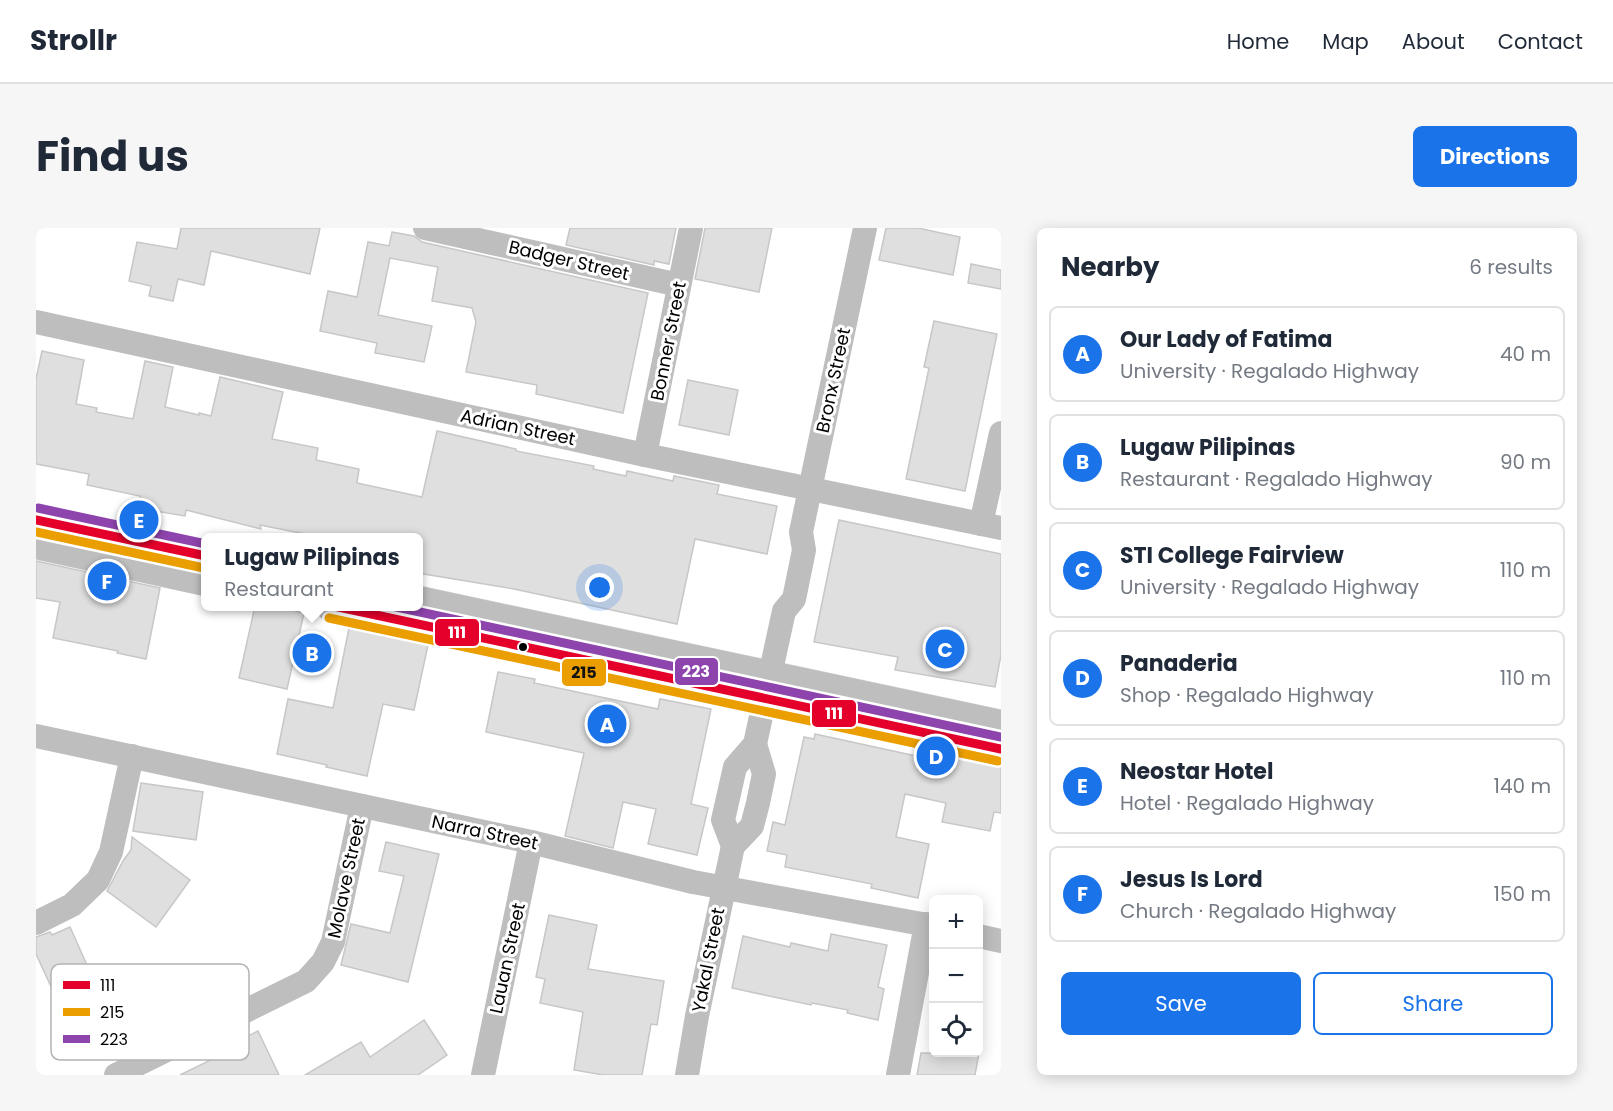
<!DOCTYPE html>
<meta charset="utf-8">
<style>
:root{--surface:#fff;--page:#f6f6f7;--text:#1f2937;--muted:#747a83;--line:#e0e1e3;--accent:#1a73e8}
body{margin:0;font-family:Poppins,sans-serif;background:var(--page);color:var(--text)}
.controls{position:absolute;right:18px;bottom:18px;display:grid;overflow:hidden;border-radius:9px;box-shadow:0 3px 15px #0003}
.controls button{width:54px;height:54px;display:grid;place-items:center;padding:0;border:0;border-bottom:2px solid var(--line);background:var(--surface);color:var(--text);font:30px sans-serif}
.you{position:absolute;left:564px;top:360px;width:21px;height:21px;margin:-15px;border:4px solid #fff;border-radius:50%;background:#1a73e8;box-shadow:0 0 0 9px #1a73e833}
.badge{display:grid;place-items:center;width:39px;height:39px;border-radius:50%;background:var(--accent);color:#fff;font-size:20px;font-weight:700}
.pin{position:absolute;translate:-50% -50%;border:3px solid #fff;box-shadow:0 2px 6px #0006}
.popup{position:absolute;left:165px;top:305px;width:222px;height:78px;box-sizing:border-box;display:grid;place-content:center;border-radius:9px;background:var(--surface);filter:drop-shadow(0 2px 4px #0005);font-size:20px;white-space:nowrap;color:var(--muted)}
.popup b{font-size:22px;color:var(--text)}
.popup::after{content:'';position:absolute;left:50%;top:100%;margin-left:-12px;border:12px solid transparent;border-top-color:var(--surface)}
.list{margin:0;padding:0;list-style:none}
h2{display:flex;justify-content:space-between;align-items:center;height:78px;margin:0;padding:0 24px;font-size:26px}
h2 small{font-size:20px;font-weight:400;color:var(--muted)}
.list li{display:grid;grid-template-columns:39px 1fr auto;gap:18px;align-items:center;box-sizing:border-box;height:96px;margin:0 12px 12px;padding:0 12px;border:2px solid var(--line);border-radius:9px}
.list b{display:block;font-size:22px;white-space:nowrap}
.list p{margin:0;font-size:20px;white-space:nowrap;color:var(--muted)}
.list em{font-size:20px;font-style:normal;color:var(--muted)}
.actions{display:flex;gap:12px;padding:18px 24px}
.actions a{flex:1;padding:14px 0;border:2px solid var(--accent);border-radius:9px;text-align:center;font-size:21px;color:var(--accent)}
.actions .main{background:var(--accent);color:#fff}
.icon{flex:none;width:33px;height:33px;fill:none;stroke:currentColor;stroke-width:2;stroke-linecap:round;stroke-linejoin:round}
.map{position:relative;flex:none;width:965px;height:847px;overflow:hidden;border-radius:9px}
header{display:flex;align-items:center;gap:36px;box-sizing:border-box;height:84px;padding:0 30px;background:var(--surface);border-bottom:2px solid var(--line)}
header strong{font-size:28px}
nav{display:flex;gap:33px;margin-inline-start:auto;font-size:21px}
.intro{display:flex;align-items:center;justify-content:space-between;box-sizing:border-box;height:144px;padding:0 36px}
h1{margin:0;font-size:42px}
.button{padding:15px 27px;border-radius:9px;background:var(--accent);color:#fff;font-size:21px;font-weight:700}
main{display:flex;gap:36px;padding:0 36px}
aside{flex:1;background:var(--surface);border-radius:9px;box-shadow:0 3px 15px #0003}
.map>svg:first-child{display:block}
.building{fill:#dfdfdf;stroke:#c7c7c7;stroke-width:1.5}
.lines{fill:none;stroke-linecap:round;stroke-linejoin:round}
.major-casing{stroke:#dbdbdb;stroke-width:33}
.minor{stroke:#bebebe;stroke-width:24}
.major{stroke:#bebebe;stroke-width:32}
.bus-1-casing{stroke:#fff;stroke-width:14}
.bus-2-casing{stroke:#fff;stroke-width:14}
.bus-3-casing{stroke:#fff;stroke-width:14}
.bus-1{stroke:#e4002b;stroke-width:9}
.bus-2{stroke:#eb9e00;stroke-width:9}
.bus-3{stroke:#8e44ad;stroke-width:9}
.bus-dot{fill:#000;stroke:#fff;stroke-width:2}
.labels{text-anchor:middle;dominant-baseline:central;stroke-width:6;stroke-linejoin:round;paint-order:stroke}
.street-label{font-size:18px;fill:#000;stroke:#fff}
.key{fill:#fff;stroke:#b2b2b2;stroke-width:1.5}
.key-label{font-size:16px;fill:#000}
.line-badge{stroke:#fff;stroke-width:2}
.badge-label{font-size:16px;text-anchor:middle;font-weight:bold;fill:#fff}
.pale-badge-label{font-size:16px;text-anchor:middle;font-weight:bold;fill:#111}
</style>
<header>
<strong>Strollr</strong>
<nav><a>Home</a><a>Map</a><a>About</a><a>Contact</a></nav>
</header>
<div class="intro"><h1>Find us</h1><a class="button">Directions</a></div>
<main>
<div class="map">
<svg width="965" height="847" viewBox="0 0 965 847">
<rect width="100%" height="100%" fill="#fff"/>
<g class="building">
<path d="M 145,0 L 284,0 L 274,46 L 175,23 L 168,57 L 142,51 L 137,73 L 113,68 L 115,58 L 93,53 L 101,14 L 141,21 Z"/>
<path d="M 534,0 L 640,0 L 633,36 L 618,33 L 618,37 L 530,17 Z"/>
<path d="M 669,0 L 736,0 L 723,64 L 659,51 Z"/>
<path d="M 850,0 L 882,0 L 924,9 L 917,47 L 843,32 Z"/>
<path d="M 356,4 L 378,8 L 386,14 L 612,65 L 587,185 L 500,166 L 501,157 L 430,144 L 440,94 L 436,80 L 396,73 L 402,39 L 354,30 L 342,87 L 396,98 L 388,134 L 339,125 L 341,115 L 284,103 L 292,63 L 321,69 L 332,14 L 353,18 Z"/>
<path d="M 935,36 L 965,42 L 965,61 L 932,55 Z"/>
<path d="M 898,93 L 961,106 L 929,263 L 870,251 L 893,140 L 888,139 Z"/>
<path d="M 6,123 L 48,132 L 40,176 L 61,180 L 60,184 L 97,191 L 109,133 L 137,139 L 129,179 L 163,187 L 163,185 L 175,188 L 184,149 L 247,164 L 236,211 L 282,220 L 280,232 L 323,241 L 321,255 L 386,269 L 401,203 L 480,221 L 480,223 L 558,238 L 557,241 L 590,248 L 591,243 L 637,253 L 638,248 L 683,257 L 681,266 L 741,278 L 731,326 L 659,311 L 641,396 L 478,361 L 382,345 L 382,309 L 284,309 L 224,297 L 225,301 L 150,282 L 149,288 L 101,280 L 104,268 L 51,257 L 53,246 L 0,236 L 0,151 Z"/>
<path d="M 652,152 L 702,162 L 693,207 L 643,197 Z"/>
<path d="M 803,292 L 965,326 L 965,427 L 959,459 L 859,442 L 862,429 L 778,414 Z"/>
<path d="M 0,333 L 124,360 L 110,431 L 81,425 L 82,423 L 17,410 L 24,374 L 0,370 Z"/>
<path d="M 219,378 L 239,378 L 268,385 L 251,461 L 203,450 Z"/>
<path d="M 313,400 L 392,417 L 378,482 L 347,476 L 331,548 L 290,539 L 291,537 L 241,526 L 252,471 L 297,480 Z"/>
<path d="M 462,444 L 499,451 L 498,455 L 622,481 L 624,471 L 675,481 L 655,576 L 672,580 L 661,627 L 612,616 L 620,581 L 587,574 L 577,620 L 529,608 L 548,525 L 450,504 Z"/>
<path d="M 779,506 L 917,536 L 918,529 L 965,538 L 965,585 L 958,584 L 954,603 L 906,594 L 910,575 L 869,566 L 860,609 L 893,616 L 882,670 L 835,660 L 836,656 L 749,639 L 751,627 L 731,623 L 737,594 L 749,597 L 768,509 L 778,511 Z"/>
<path d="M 105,555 L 167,564 L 160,612 L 97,603 Z"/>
<path d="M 96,609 L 154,652 L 120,699 L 71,663 L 87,633 L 95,622 Z"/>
<path d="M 350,614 L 403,626 L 372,754 L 305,737 L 315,696 L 354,705 L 368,648 L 343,643 Z"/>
<path d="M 513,687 L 561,697 L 552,741 L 628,753 L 621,797 L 615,796 L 606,847 L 567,847 L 538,842 L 547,784 L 504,775 L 509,751 L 500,749 Z"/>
<path d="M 34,699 L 55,746 L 17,763 L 0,726 L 0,709 L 14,704 L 16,707 Z"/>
<path d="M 795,706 L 851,717 L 842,759 L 848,761 L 842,792 L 811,785 L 812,782 L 776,775 L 775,777 L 696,760 L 707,708 L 754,719 L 755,715 L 792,723 Z"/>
<path d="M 388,792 L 411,827 L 382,847 L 269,847 L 325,814 L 334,829 Z"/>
<path d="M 222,803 L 243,847 L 144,847 L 179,830 L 177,825 Z"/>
<path d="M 885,825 L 943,825 L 939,847 L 881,847 Z"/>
</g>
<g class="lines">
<defs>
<g id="major">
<path d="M 0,292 L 170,328"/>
<path d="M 0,315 L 170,352"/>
<path d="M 382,374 L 965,498"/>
<path d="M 296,378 L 965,521"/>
</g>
</defs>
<use href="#major" class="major-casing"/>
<g class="minor">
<path d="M 389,0 L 643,57"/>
<path d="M 0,94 L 609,227 L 965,300"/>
<path d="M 609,227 L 655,0"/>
<path d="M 945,296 L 965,205"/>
<path d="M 0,508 L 495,614 L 657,654 L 897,698"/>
<path d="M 697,618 L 687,592 L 699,539 L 719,516 L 748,383 L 758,371 L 768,322 L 765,304 L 829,0"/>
<path d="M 0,695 L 36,677 L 62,652 L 75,624 L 96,528"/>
<path d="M 942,708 L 965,713"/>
<path d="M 80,847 L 270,753 L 287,734 L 297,714 L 326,578"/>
<path d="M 447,847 L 495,614"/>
<path d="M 651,847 L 661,788 L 697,618 L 716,598 L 722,575 L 728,546 L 719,516"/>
<path d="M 862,847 L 890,696"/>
</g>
<use href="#major" class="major"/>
<defs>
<g id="bus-1">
<path d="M 0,292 L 170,328"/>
<path d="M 298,378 L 965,521"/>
</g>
<g id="bus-2">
<path d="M 0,304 L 168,340"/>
<path d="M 293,390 L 962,533"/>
</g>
<g id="bus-3">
<path d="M 2,280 L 170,316"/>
<path d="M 356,378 L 965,509"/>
</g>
</defs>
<use href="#bus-1" class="bus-1-casing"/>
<use href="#bus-2" class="bus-2-casing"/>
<use href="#bus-3" class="bus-3-casing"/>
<use href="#bus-1" class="bus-1"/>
<use href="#bus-2" class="bus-2"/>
<use href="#bus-3" class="bus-3"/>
</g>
<circle class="bus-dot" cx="487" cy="419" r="5"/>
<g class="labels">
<g class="street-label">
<text transform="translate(533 32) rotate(13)">Badger Street</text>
<text transform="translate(632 113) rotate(-79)">Bonner Street</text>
<text transform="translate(797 152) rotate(-78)">Bronx Street</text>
<text transform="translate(482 199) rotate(12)">Adrian Street</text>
<text transform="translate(449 604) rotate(12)">Narra Street</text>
<text transform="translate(310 650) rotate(-78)">Molave Street</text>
<text transform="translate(471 730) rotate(-78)">Lauan Street</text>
<text transform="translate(672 732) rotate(-79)">Yakal Street</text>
</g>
</g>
<rect x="15" y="736" width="198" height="96" rx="9" class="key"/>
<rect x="27" y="753" width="27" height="8" fill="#e4002b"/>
<rect x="27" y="780" width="27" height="8" fill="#eb9e00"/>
<rect x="27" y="807" width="27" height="8" fill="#8e44ad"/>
<g class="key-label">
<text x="64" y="763">111</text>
<text x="64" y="790">215</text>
<text x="64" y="817">223</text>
</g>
<g class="line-badge">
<rect x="398" y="390" width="46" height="29" rx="6" fill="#e4002b"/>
<rect x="638" y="429" width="45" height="29" rx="6" fill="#8e44ad"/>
<rect x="525" y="430" width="46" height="29" rx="6" fill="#eb9e00"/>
<rect x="775" y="471" width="46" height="29" rx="6" fill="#e4002b"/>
</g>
<g class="badge-label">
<text x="421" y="410">111</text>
<text x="660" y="449">223</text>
<text x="798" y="491">111</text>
</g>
<g class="pale-badge-label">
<text x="548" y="450">215</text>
</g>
</svg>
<div class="controls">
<button>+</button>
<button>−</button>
<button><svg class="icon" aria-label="locate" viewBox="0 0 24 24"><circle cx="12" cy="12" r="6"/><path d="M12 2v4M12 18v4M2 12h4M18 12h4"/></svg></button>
</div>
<div class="you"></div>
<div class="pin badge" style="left:571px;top:496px">A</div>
<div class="pin badge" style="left:276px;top:425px">B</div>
<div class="popup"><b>Lugaw Pilipinas</b>Restaurant</div>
<div class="pin badge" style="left:909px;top:421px">C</div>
<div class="pin badge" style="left:900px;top:528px">D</div>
<div class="pin badge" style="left:103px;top:292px">E</div>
<div class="pin badge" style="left:71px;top:353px">F</div>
</div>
<aside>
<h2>Nearby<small>6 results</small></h2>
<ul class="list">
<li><span class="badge">A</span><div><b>Our Lady of Fatima</b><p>University · Regalado Highway</p></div><em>40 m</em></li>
<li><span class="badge">B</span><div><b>Lugaw Pilipinas</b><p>Restaurant · Regalado Highway</p></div><em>90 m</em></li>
<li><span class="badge">C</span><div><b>STI College Fairview</b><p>University · Regalado Highway</p></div><em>110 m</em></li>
<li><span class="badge">D</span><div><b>Panaderia</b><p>Shop · Regalado Highway</p></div><em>110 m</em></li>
<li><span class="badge">E</span><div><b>Neostar Hotel</b><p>Hotel · Regalado Highway</p></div><em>140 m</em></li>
<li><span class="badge">F</span><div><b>Jesus Is Lord</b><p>Church · Regalado Highway</p></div><em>150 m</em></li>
</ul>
<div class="actions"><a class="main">Save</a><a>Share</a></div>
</aside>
</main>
